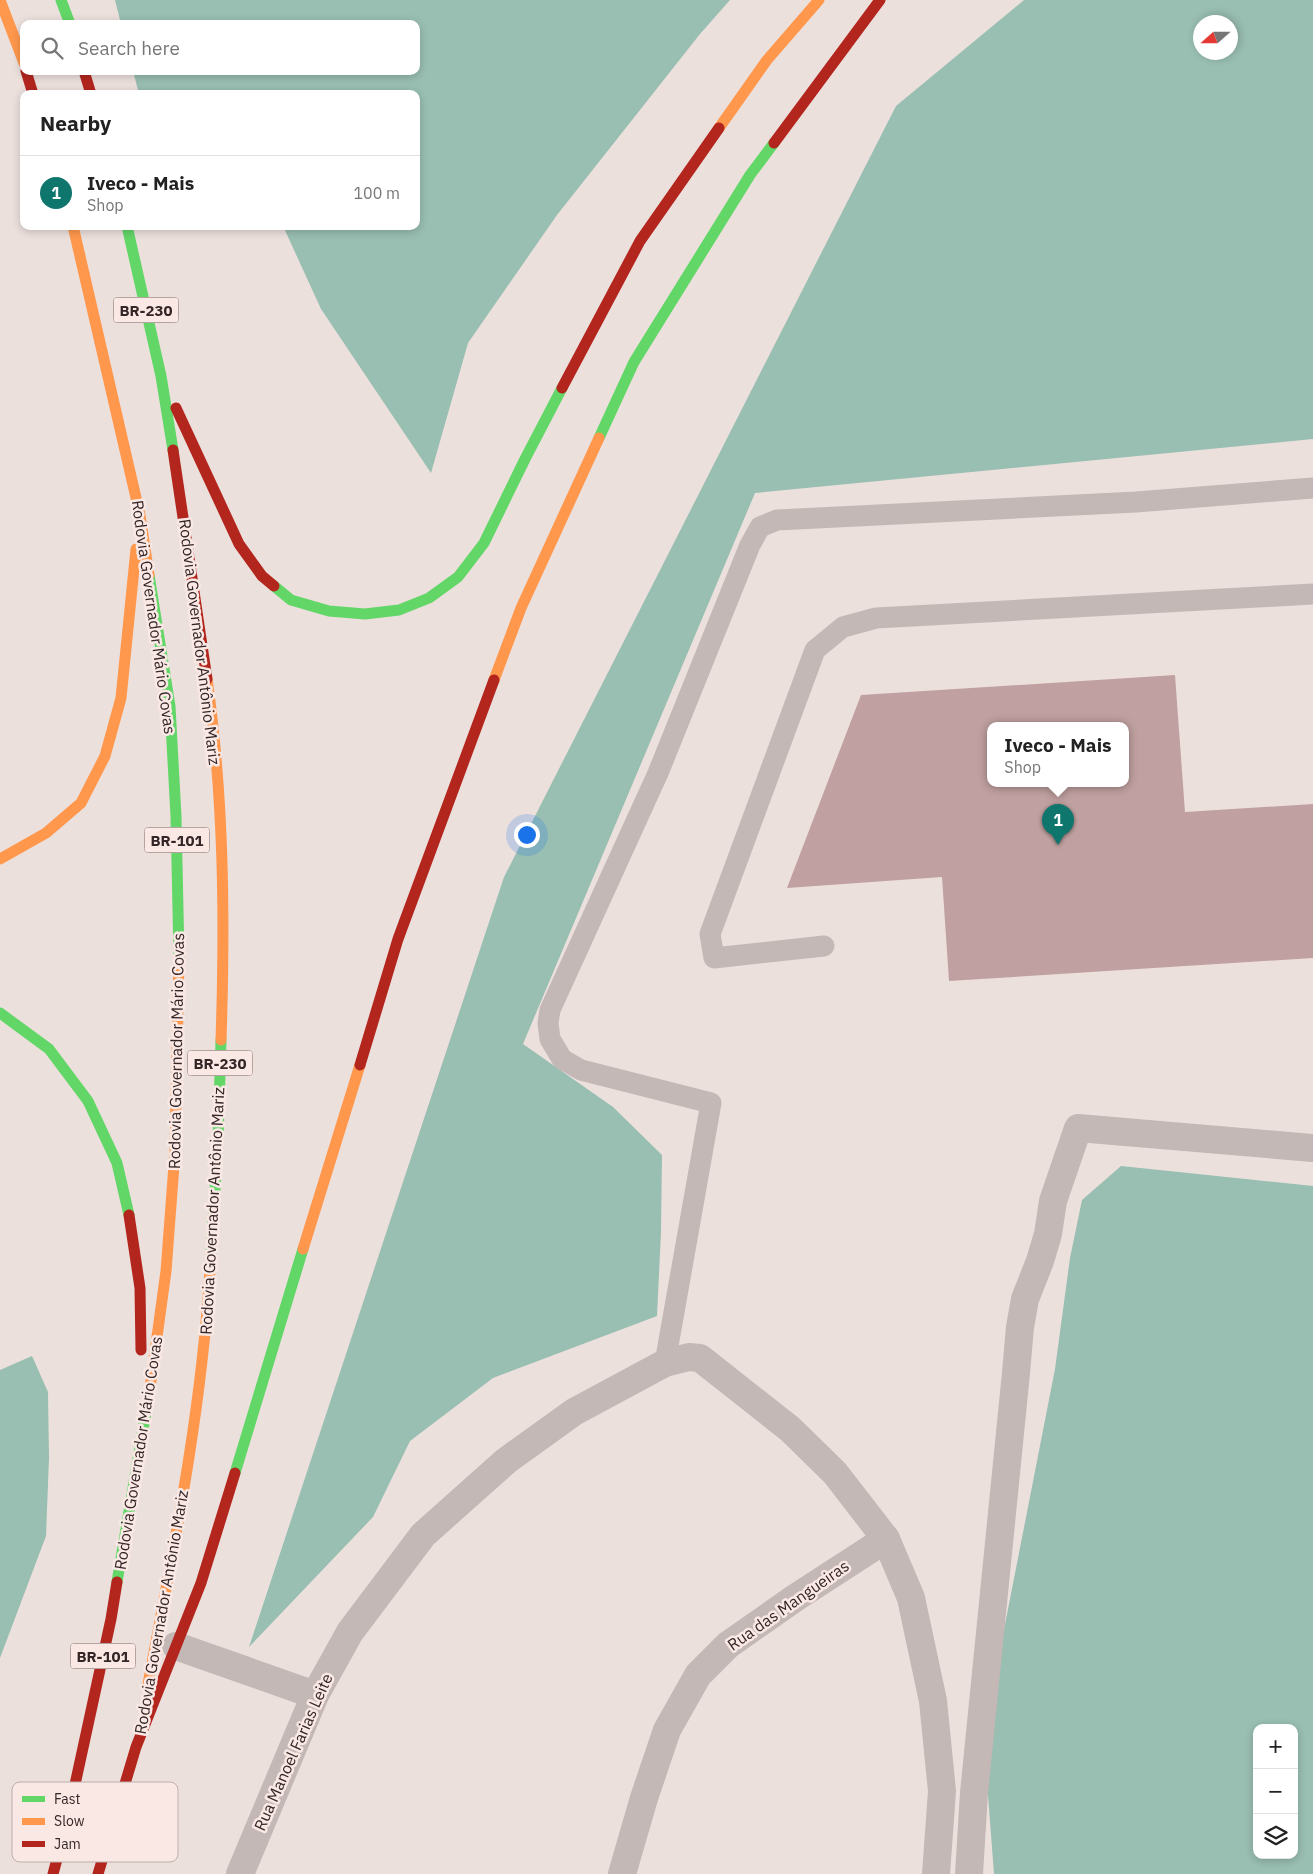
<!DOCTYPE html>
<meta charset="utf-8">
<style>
:root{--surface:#fff;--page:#f6f6f6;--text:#222;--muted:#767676;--line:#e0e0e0;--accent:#0f766e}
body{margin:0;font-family:"IBM Plex Sans",sans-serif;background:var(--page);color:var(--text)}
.controls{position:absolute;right:15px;bottom:15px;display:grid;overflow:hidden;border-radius:10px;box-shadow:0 2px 8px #0003}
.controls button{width:45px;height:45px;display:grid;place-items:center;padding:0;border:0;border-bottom:1px solid var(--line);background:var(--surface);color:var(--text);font:25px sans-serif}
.compass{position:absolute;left:1193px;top:15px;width:45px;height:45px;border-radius:50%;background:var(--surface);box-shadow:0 2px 8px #0003;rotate:249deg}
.you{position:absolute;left:526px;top:834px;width:18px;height:18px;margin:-12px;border:4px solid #fff;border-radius:50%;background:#1a73e8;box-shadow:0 0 0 8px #1a73e833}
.badge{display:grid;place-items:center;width:32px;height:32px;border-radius:50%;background:var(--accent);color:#fff;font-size:16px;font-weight:700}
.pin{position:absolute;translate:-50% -41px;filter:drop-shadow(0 1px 2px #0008)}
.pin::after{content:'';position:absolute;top:26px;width:18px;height:15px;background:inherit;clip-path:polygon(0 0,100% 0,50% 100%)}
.popup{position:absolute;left:987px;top:722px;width:142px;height:65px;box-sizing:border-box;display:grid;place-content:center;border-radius:10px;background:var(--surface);filter:drop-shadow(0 1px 4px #0005);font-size:16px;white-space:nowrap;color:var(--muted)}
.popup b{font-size:19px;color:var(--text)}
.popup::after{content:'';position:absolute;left:50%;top:100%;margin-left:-10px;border:10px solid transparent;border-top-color:var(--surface)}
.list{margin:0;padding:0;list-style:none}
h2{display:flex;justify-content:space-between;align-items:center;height:65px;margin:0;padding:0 20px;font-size:21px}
h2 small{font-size:16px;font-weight:400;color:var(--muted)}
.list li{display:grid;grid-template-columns:32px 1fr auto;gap:15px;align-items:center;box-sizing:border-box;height:75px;padding:0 20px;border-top:1px solid var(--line)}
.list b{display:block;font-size:19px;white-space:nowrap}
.list p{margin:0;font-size:16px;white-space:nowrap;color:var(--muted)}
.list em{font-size:16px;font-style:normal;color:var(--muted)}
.icon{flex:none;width:28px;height:28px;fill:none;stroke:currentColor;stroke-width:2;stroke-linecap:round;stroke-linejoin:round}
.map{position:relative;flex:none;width:1313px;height:1874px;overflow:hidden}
.search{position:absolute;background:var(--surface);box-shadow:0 2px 8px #0003;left:20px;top:20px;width:400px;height:55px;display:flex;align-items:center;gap:12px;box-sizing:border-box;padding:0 18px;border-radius:10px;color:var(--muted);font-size:19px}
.panel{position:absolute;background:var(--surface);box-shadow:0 2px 8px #0003;left:20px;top:90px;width:400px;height:140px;border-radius:10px}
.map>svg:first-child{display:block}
.water{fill:#99beb2;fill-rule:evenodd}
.building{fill:#c0a0a0;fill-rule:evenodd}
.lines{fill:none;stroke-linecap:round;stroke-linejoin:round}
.lane{stroke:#c4b8b7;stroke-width:21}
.street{stroke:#c4b8b7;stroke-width:28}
.fast{stroke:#63d668;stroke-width:11}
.slow{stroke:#ff974d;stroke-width:11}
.jam{stroke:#b3261e;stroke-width:11}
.labels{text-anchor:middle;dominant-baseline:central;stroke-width:5;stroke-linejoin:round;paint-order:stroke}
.shield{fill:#f9e8e4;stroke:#6f605f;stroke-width:1}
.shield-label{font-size:15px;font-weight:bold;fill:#342526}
.street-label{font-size:16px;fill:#342526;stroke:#f9e8e4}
.key{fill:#f9e8e4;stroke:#beaeab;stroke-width:1}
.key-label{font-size:14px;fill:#342526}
</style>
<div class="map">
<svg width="1313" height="1874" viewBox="0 0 1313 1874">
<rect width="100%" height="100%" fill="#ece0dd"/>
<g class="water">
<path d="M 115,0 L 730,0 L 700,34 L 557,215 L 468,343 L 431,473 L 321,309 L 283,226 L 416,226 L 416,94 L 139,94 L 133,71 L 416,71 L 416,24 L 121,24 Z"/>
<path d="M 1024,0 L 1313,0 L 1313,439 L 755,493 L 523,1044 L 613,1107 L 662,1155 L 661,1232 L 657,1316 L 493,1378 L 410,1441 L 373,1517 L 249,1647 L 504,877 L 896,106 ZM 1200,22 L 1230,22 L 1230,52 L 1200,52 Z"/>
<path d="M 1121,1166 L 1313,1186 L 1313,1874 L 994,1874 L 986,1769 L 1001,1645 L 1055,1369 L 1070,1258 L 1082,1200 ZM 1257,1728 L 1294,1728 L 1294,1855 L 1257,1855 Z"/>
<path d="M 32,1356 L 48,1392 L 49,1458 L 46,1536 L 0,1658 L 0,1370 Z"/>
</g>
<path class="building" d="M 1175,675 L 1185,812 L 1313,804 L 1313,958 L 949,981 L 942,877 L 787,888 L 861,695 ZM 990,726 L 1126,726 L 1126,784 L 990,784 Z"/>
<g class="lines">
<g class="lane">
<path d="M 824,946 L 714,958 L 710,934 L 815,650 L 843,627 L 876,618 L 1313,594"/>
<path d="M 665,1363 L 711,1103 L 581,1070 L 562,1059 L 550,1039 L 548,1023 L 550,1010 L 658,773 L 750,545 L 760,527 L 777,520 L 1136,502 L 1313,488"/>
</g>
<g class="street">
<path d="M 176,1646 L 315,1695"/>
<path d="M 240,1874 L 315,1695 L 350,1632 L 423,1535 L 506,1461 L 574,1412 L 665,1363 L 689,1357 L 700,1358 L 790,1429 L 835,1473 L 886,1539 L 911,1598 L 933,1701 L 942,1791 L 936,1874"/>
<path d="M 622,1874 L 644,1798 L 667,1730 L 698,1675 L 728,1645 L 795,1598 L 886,1539"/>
<path d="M 969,1874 L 974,1793 L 1016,1373 L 1020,1327 L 1025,1299 L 1040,1261 L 1048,1234 L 1053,1201 L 1078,1128 L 1313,1148"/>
</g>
<g class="fast">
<path d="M 61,0 L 70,24"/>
<path d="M 127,226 L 161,376 L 173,450"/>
<path d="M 599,438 L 634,362 L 750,175 L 774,143"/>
<path d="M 149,575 L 170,706 L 176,816 L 179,957"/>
<path d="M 274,586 L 291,600 L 329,611 L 365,614 L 399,610 L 429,598 L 458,577 L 484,543 L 525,459 L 562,388"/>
<path d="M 0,1013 L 49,1049 L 88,1101 L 117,1163 L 129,1215"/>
<path d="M 210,1269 L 218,1142 L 221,1040"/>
<path d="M 235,1473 L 303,1249"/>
<path d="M 117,1582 L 150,1388"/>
</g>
<g class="slow">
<path d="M 0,0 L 24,63"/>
<path d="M 719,128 L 767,60 L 819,0"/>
<path d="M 73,226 L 140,515 L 149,575"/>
<path d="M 207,679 C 224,798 225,920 221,1040"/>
<path d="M 494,680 L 521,608 L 599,438"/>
<path d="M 0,859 L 46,833 L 81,803 L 105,756 L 121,698 L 136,549"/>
<path d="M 303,1249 L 360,1065"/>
<path d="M 150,1388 L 166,1271 L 175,1152 L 179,957"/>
<path d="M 148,1684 C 174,1547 202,1409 210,1269"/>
</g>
<g class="jam">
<path d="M 26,71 L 33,94"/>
<path d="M 84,71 L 91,94"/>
<path d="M 774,143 L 880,0"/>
<path d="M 562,388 L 640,241 L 719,128"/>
<path d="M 176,408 L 239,544 L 262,576 L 274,586"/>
<path d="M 173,450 L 207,679"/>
<path d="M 360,1065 L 398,939 L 494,680"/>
<path d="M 129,1215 L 140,1288 L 141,1350"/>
<path d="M 53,1874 L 66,1826 L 111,1619 L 117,1582"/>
<path d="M 98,1874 L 136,1747 L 201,1583 L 235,1473"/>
</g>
</g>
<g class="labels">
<g class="shield">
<rect x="113.5" y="297.5" width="65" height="25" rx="4"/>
<rect x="144.5" y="827.5" width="65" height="25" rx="4"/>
<rect x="187.5" y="1050.5" width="65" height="25" rx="4"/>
<rect x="70.5" y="1643.5" width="65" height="25" rx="4"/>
</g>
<g class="shield-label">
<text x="146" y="310">BR-230</text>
<text x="177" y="840">BR-101</text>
<text x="220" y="1063">BR-230</text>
<text x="103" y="1656">BR-101</text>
</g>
<g class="street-label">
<text transform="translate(154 617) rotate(82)">Rodovia Governador Mário Covas</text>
<text transform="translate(200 642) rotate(83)">Rodovia Governador Antônio Mariz</text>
<text transform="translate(176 1051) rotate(-89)">Rodovia Governador Mário Covas</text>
<text transform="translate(212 1211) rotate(-87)">Rodovia Governador Antônio Mariz</text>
<text transform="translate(138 1453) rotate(-81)">Rodovia Governador Mário Covas</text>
<text transform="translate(788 1605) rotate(-35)">Rua das Mangueiras</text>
<text transform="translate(161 1612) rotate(-80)">Rodovia Governador Antônio Mariz</text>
<text transform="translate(293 1752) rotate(-66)">Rua Manoel Farias Leite</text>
</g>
</g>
<rect x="12" y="1782" width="166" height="80" rx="8" class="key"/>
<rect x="22" y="1796" width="23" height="6" fill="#63d668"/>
<rect x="22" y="1818" width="23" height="7" fill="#ff974d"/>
<rect x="22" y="1841" width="23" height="6" fill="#b3261e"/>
<g class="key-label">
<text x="54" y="1804">Fast</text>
<text x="54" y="1826">Slow</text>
<text x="54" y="1849">Jam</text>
</g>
</svg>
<div class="controls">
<button>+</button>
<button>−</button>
<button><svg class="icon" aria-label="layers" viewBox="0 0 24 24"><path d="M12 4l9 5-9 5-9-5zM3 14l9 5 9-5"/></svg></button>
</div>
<svg class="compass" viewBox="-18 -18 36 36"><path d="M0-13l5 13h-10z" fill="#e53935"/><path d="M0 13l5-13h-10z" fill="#767676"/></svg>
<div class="you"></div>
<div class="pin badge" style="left:1058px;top:845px">1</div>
<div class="popup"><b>Iveco - Mais</b>Shop</div>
<div class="search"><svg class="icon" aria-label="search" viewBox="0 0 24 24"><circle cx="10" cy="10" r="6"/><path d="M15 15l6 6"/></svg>Search here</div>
<section class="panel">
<h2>Nearby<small></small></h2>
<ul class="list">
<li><span class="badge">1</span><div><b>Iveco - Mais</b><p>Shop</p></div><em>100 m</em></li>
</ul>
</section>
</div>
